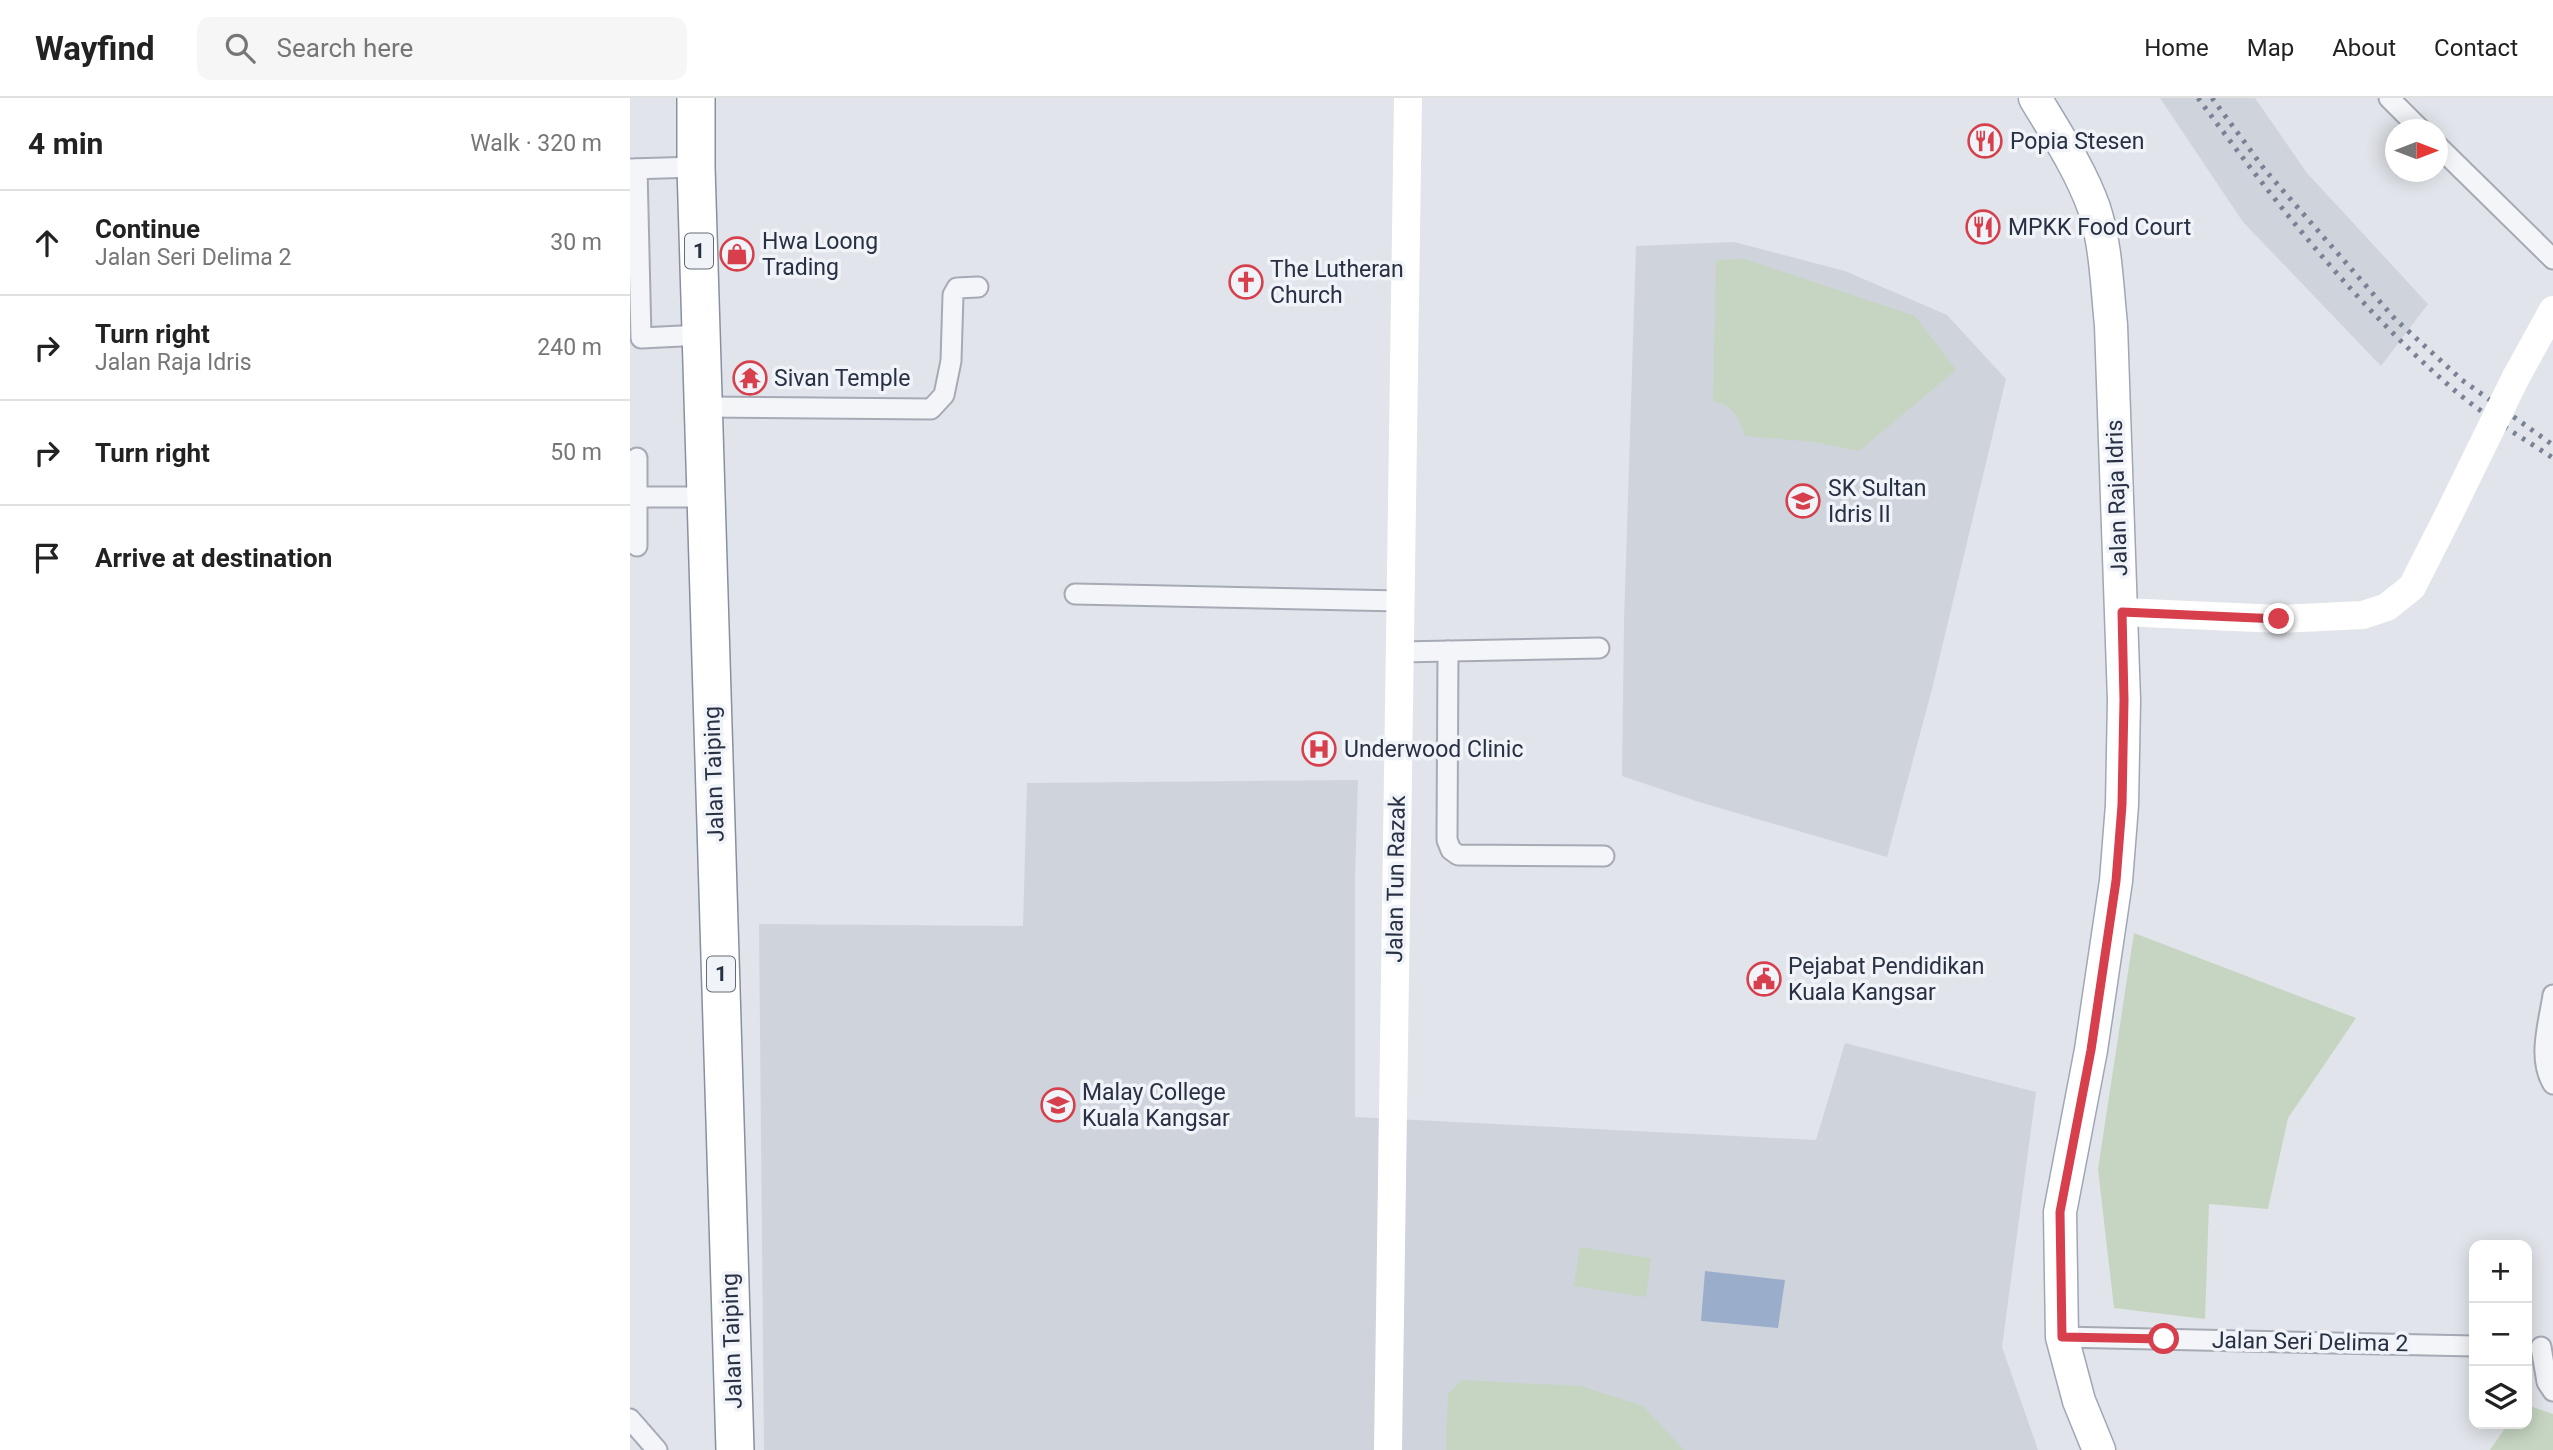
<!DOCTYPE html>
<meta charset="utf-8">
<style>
:root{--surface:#fff;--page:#f6f6f6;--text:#222;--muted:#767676;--line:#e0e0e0}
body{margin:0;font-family:Roboto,sans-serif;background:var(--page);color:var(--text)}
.controls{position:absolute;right:21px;bottom:21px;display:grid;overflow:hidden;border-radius:14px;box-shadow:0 4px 18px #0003}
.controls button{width:63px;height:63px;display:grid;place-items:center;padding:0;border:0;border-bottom:2px solid var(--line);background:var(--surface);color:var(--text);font:35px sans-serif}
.compass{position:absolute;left:1755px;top:21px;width:63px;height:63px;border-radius:50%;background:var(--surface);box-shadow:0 4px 18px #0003;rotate:90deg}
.stop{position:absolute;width:21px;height:21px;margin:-16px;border:5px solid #d63f4b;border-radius:50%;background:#fff}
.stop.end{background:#d63f4b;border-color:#fff;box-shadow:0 2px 7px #0008}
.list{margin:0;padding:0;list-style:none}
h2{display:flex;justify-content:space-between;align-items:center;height:91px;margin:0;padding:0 28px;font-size:30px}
h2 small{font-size:23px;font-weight:400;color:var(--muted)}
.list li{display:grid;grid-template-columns:46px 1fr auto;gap:21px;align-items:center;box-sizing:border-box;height:105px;padding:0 28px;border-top:2px solid var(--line)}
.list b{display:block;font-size:26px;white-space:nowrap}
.list p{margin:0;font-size:23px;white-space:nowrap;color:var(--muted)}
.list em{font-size:23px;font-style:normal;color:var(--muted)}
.icon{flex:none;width:38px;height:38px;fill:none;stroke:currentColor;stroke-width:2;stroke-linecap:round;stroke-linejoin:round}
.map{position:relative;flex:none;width:1923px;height:1352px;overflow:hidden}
header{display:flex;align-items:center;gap:42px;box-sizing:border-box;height:98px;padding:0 35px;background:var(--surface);border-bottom:2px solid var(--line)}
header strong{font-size:33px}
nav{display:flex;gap:38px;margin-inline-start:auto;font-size:24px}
.search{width:490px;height:63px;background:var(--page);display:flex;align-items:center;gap:18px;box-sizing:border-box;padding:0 24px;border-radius:14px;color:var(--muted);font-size:26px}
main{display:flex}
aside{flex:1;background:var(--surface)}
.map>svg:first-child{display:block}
.built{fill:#cfd3dc}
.green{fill:#c5d5c1}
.water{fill:#9aaecc}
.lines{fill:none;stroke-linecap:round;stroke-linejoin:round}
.street-casing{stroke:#a6aab5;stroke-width:23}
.primary-casing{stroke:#9fa7b7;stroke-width:35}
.highway-casing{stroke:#8790a2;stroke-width:40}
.street{stroke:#f4f5f8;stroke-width:19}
.secondary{stroke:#fff;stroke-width:28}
.primary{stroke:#fff;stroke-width:32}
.highway{stroke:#fff;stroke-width:37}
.rail{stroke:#798295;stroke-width:5;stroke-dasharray:3.5 7;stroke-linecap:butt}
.secondary-bridge{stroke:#fff;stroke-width:28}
.route{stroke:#d63f4b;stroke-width:9}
.labels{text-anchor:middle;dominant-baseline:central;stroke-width:7;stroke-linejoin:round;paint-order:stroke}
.shield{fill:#f0f3f8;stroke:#646a79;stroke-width:2}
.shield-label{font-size:21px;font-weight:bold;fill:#283043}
.poi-label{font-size:23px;fill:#283043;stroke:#f0f3f8;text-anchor:start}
.street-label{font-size:23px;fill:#283043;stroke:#f0f3f8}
</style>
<header>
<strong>Wayfind</strong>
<div class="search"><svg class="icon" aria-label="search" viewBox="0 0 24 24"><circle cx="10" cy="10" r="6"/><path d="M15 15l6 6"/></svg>Search here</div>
<nav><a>Home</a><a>Map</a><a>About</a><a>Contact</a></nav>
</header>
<main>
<aside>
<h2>4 min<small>Walk · 320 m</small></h2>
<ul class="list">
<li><svg class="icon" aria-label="ahead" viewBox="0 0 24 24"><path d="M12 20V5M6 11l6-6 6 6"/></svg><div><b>Continue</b><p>Jalan Seri Delima 2</p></div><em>30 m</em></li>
<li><svg class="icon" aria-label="right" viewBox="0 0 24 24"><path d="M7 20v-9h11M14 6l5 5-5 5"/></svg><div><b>Turn right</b><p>Jalan Raja Idris</p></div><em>240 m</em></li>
<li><svg class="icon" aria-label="right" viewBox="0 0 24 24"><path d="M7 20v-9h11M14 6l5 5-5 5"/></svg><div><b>Turn right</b></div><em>50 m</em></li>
<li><svg class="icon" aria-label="arrive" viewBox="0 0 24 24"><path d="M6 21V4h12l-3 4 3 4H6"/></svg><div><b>Arrive at destination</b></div></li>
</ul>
</aside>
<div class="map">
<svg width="1923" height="1352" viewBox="0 0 1923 1352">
<rect width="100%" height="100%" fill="#e1e4ea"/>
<g class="built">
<path d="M 1530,0 L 1625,0 L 1677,75 L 1798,206 L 1751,268 L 1613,124 Z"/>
<path d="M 1104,144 L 1215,173 L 1317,217 L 1376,281 L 1302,591 L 1257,759 L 1066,703 L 992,678 L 994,525 L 1006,148 Z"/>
<path d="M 728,682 L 725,778 L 725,1019 L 1186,1042 L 1215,945 L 1406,994 L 1372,1249 L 1408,1352 L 134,1352 L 129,826 L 393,828 L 397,685 Z"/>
</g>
<g class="green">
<path d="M 1115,161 L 1285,218 L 1326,272 L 1229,353 L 1184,344 L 1115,338 C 1108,318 1104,308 1083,303 L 1086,162 Z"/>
<path d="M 1504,835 L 1726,920 L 1658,1020 L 1638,1111 L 1579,1106 L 1575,1221 L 1484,1210 L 1468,1071 Z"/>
<path d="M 950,1149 L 1021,1160 L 1016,1199 L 944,1188 Z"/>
<path d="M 832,1282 L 951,1288 L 1013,1308 L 1054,1352 L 816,1352 L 818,1296 Z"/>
<path d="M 1897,1307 L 1923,1316 L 1923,1352 L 1860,1352 L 1878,1326 L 1897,1326 Z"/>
</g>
<path class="water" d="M 1075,1173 L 1155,1182 L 1148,1230 L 1071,1223 Z"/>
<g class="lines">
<defs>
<g id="street">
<path d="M 1759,0 L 1791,32"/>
<path d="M 1808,48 L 1923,161"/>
<path d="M 0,71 L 66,69"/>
<path d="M 7,71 L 11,240 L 72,237"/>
<path d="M 74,309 L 301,311 L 314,297 L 321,263 L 323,197 L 327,190 L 348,189"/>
<path d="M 7,360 L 7,448"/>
<path d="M 7,399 L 77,399"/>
<path d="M 445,496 L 771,503"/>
<path d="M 818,553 L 817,742 L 821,752 L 828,757 L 974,758"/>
<path d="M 770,554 L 969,550"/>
<path d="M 1923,897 C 1919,925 1907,960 1923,986"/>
<path d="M 1432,1239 L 1844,1248"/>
<path d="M 1911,1249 L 1917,1284 L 1923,1293"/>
<path d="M 0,1321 L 27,1352"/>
</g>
<path id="primary" d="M 1405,0 C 1426,35 1450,71 1464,110 C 1476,146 1477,189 1481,227 L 1494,602 L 1492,707 L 1486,783 L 1461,952 L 1430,1114 L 1432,1239 L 1449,1303 L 1469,1352"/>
<path id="highway" d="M 66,0 L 66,69 L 105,1352"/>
</defs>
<use href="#street" class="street-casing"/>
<use href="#primary" class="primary-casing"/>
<use href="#highway" class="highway-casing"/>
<use href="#street" class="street"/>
<g class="secondary">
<path d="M 1886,279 L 1923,212"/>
<path d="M 1492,514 L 1649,521 L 1733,517 L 1757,509 L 1782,489 L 1819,416"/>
<path d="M 758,1352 L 778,0"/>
</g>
<use href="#primary" class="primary"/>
<use href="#highway" class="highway"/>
<g class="rail">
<path d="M 1568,0 C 1644,103 1725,207 1823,291 C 1853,317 1890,338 1923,360"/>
<path d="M 1582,0 L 1635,72 L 1765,221 L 1832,282 L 1923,347"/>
</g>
<path class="secondary-bridge" d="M 1819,416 L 1886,279"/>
</g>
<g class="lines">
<path class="route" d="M 1534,1241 L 1432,1239 L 1430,1114 L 1461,952 L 1486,783 L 1492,707 L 1494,602 L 1492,514 L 1649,521"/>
</g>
<defs>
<symbol id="restaurant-ring" viewBox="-11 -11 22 22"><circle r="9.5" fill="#f0f3f8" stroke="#d63f4b" stroke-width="1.5"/><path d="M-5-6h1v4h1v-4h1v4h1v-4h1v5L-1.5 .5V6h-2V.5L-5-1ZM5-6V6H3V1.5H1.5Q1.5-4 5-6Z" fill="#d63f4b"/></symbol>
<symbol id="shop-ring" viewBox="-11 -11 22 22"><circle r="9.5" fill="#f0f3f8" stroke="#d63f4b" stroke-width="1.5"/><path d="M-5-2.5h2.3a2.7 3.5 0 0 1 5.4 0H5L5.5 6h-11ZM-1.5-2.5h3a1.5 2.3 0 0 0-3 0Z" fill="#d63f4b"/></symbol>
<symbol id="church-ring" viewBox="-11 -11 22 22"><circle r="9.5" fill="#f0f3f8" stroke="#d63f4b" stroke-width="1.5"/><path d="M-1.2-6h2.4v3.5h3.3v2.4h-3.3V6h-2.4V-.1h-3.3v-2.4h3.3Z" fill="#d63f4b"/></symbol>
<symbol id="temple-ring" viewBox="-11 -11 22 22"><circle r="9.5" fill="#f0f3f8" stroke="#d63f4b" stroke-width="1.5"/><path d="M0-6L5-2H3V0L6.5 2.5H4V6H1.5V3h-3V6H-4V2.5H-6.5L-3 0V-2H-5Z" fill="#d63f4b"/></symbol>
<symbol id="school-ring" viewBox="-11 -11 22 22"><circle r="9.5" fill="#f0f3f8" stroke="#d63f4b" stroke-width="1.5"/><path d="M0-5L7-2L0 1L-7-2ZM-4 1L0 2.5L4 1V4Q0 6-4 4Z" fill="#d63f4b"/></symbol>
<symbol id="hospital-ring" viewBox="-11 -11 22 22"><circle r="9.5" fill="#f0f3f8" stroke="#d63f4b" stroke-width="1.5"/><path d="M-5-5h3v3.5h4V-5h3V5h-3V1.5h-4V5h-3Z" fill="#d63f4b"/></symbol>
<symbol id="civic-ring" viewBox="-11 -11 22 22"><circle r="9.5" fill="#f0f3f8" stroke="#d63f4b" stroke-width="1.5"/><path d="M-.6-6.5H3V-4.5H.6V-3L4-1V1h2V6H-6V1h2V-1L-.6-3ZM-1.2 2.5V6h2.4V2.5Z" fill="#d63f4b"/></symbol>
</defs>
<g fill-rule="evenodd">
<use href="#restaurant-ring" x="1336" y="24" width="38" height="38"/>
<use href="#restaurant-ring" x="1334" y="110" width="38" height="38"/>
<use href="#shop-ring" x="88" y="137" width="38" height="38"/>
<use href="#church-ring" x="597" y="165" width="38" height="38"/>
<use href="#temple-ring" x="101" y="261" width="38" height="38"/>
<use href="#school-ring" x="1154" y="384" width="38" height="38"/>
<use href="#hospital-ring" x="670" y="632" width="38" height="38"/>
<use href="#civic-ring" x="1115" y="862" width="38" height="38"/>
<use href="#school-ring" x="409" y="988" width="38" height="38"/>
</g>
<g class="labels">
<g class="shield">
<rect x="55" y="135.5" width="28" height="35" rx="5"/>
<rect x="77" y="858.5" width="28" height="35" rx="5"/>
</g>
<g class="shield-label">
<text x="69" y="153">1</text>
<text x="91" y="876">1</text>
</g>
<g class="poi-label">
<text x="1380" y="43">Popia Stesen</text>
<text x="1378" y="129">MPKK Food Court</text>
<text x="132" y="143">Hwa Loong<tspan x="132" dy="26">Trading</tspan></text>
<text x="640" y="171">The Lutheran<tspan x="640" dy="26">Church</tspan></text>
<text x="144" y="280">Sivan Temple</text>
<text x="1198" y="390">SK Sultan<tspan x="1198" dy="26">Idris II</tspan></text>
<text x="714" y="651">Underwood Clinic</text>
<text x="1158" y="868">Pejabat Pendidikan<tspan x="1158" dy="26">Kuala Kangsar</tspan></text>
<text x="452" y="994">Malay College<tspan x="452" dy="26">Kuala Kangsar</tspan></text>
</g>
<g class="street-label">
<text transform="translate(1487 400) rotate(-92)">Jalan Raja Idris</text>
<text transform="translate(84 676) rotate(-92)">Jalan Taiping</text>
<text transform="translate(766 781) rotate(-89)">Jalan Tun Razak</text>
<text transform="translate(102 1243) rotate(-92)">Jalan Taiping</text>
<text transform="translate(1680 1244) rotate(1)">Jalan Seri Delima 2</text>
</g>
</g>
</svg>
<div class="controls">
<button>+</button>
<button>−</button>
<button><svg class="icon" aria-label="layers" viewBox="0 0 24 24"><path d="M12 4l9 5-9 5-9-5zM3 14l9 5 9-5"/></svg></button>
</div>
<svg class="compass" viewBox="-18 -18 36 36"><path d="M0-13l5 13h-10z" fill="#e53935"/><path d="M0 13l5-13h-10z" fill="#767676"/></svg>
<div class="stop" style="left:1534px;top:1241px"></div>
<div class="stop end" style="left:1649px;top:521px"></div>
</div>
</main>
